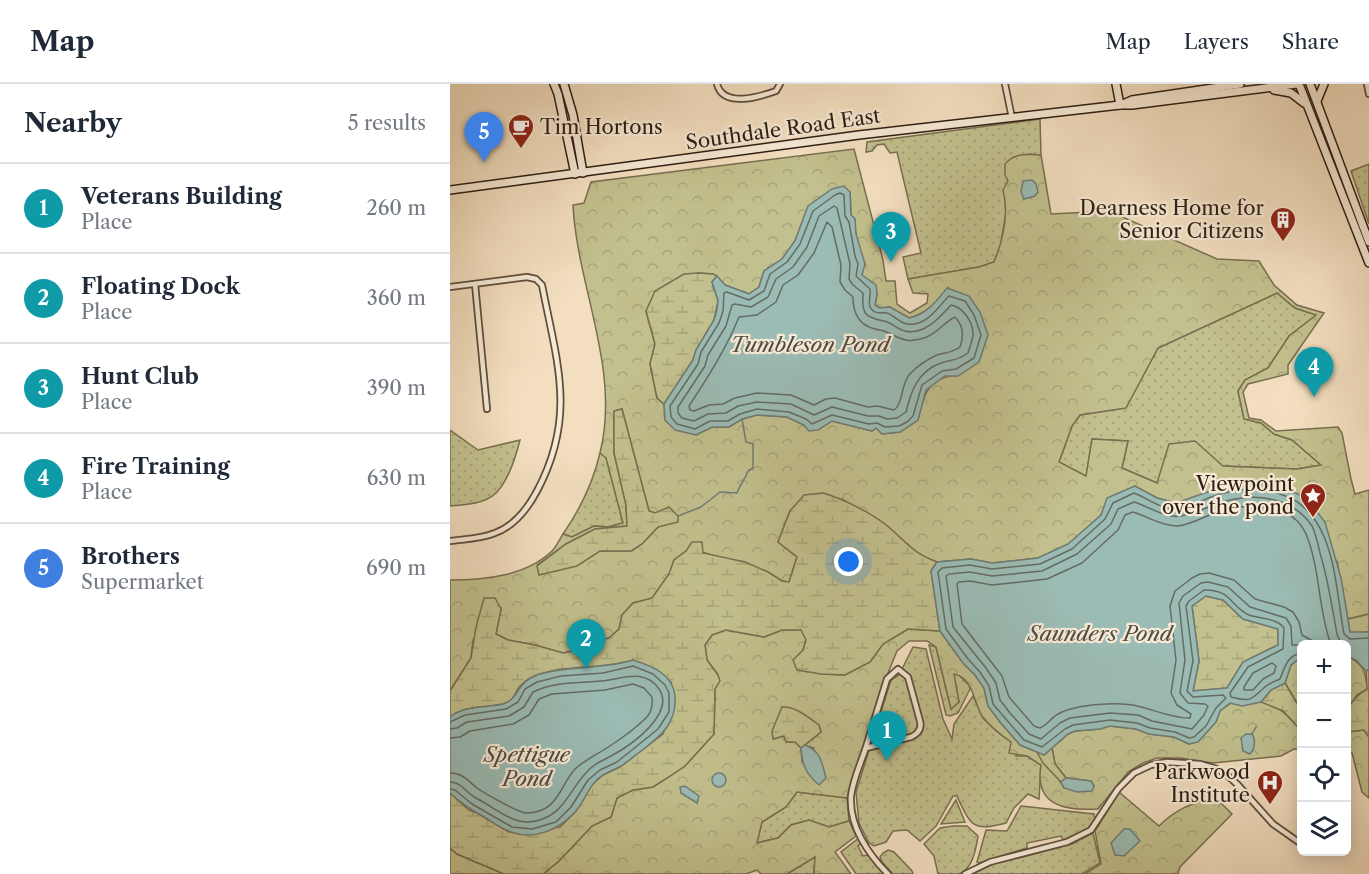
<!DOCTYPE html>
<meta charset="utf-8">
<style>
:root{--surface:#fff;--page:#f2f2f3;--text:#1f2937;--muted:#747a83;--line:#e0e1e3;--accent:#db2777}
body{margin:0;font-family:"Libre Caslon Text",serif;background:var(--page);color:var(--text)}
.controls{position:absolute;right:18px;bottom:18px;display:grid;overflow:hidden;border-radius:9px;box-shadow:0 3px 15px #0003}
.controls button{width:54px;height:54px;display:grid;place-items:center;padding:0;border:0;border-bottom:2px solid var(--line);background:var(--surface);color:var(--text);font:30px sans-serif}
.you{position:absolute;left:399px;top:478px;width:21px;height:21px;margin:-15px;border:4px solid #fff;border-radius:50%;background:#1a73e8;box-shadow:0 0 0 9px #1a73e833}
.badge{display:grid;place-items:center;width:39px;height:39px;border-radius:50%;background:var(--accent);color:#fff;font-size:20px;font-weight:700}
.pin{position:absolute;translate:-50% -50px;filter:drop-shadow(0 2px 3px #0008)}
.pin::after{content:'';position:absolute;top:32px;width:21px;height:18px;background:inherit;clip-path:polygon(0 0,100% 0,50% 100%)}
.list{margin:0;padding:0;list-style:none}
h2{display:flex;justify-content:space-between;align-items:center;height:78px;margin:0;padding:0 24px;font-size:26px}
h2 small{font-size:20px;font-weight:400;color:var(--muted)}
.list li{display:grid;grid-template-columns:39px 1fr auto;gap:18px;align-items:center;box-sizing:border-box;height:90px;padding:0 24px;border-top:2px solid var(--line)}
.list b{display:block;font-size:22px;white-space:nowrap}
.list p{margin:0;font-size:20px;white-space:nowrap;color:var(--muted)}
.list em{font-size:20px;font-style:normal;color:var(--muted)}
.icon{flex:none;width:33px;height:33px;fill:none;stroke:currentColor;stroke-width:2;stroke-linecap:round;stroke-linejoin:round}
.map{position:relative;flex:none;width:919px;height:790px;overflow:hidden}
header{display:flex;align-items:center;gap:36px;box-sizing:border-box;height:84px;padding:0 30px;background:var(--surface);border-bottom:2px solid var(--line)}
header strong{font-size:28px}
nav{display:flex;gap:33px;margin-inline-start:auto;font-size:21px}
main{display:flex}
aside{flex:1;background:var(--surface)}
.map>svg:first-child{display:block}
.grass{fill:url(#grass-dots);stroke:#786e50;stroke-width:1.5}
.forest{fill:url(#forest-crowns);stroke:#786e50;stroke-width:1.5;fill-rule:evenodd}
.wetland{fill:url(#wetland-marsh);stroke:#786e50;stroke-width:1.5}
.water{fill:#9bbcb5;stroke:#6f7c74;stroke-width:1.5;fill-rule:evenodd}
.lines{fill:none;stroke-linecap:round;stroke-linejoin:round}
.shore{stroke:#646c64;stroke-width:1.5}
.stream{stroke:#6f7c74;stroke-width:1.5}
.street-casing{stroke:#5e4e3e;stroke-width:8}
.secondary-casing{stroke:#2d1d13;stroke-width:10}
.street{stroke:#f7ead6;stroke-width:4.5}
.secondary{stroke:#f7ead6;stroke-width:7}
.labels{text-anchor:middle;dominant-baseline:central;stroke-width:4.5;stroke-linejoin:round;paint-order:stroke}
.poi-label{font-size:20px;fill:#2d1d13;stroke:#f7ead6;text-anchor:end}
.street-label{font-size:20px;fill:#2d1d13;stroke:#f7ead6}
.water-label{font-size:21px;font-style:italic;fill:#4e4d44;stroke:#f7ead6}
</style>
<header>
<strong>Map</strong>
<nav><a>Map</a><a>Layers</a><a>Share</a></nav>
</header>
<main>
<aside>
<h2>Nearby<small>5 results</small></h2>
<ul class="list">
<li><span class="badge" style="background:#0f9aa8">1</span><div><b>Veterans Building</b><p>Place</p></div><em>260 m</em></li>
<li><span class="badge" style="background:#0f9aa8">2</span><div><b>Floating Dock</b><p>Place</p></div><em>360 m</em></li>
<li><span class="badge" style="background:#0f9aa8">3</span><div><b>Hunt Club</b><p>Place</p></div><em>390 m</em></li>
<li><span class="badge" style="background:#0f9aa8">4</span><div><b>Fire Training</b><p>Place</p></div><em>630 m</em></li>
<li><span class="badge" style="background:#3f7fe0">5</span><div><b>Brothers</b><p>Supermarket</p></div><em>690 m</em></li>
</ul>
</aside>
<div class="map">
<svg width="919" height="790" viewBox="0 0 919 790">
<defs>
<pattern id="grass-dots" width="8" height="8" patternUnits="userSpaceOnUse" patternTransform="scale(1.5)"><rect width="8" height="8" fill="#c2c08e"/><path d="M2 2h.1M6 6h.1" fill="none" stroke="#a7a57a" stroke-width="1.8" stroke-linecap="round"/></pattern>
<pattern id="forest-crowns" width="20" height="18" patternUnits="userSpaceOnUse" patternTransform="scale(1.5)"><rect width="20" height="18" fill="#c2c08e"/><path d="M2 6a3 3 0 1 1 6 0M12 15a3 3 0 1 1 6 0" fill="none" stroke="#a7a57a"/></pattern>
<pattern id="wetland-marsh" width="20" height="14" patternUnits="userSpaceOnUse" patternTransform="scale(1.5)"><rect width="20" height="14" fill="#c2c08e"/><path d="M1 5h8M5 5V1M11 12h8M15 12V8" fill="none" stroke="#a7a57a"/></pattern>
</defs>
<rect width="100%" height="100%" fill="#f3dfc0"/>
<filter id="stains"><feTurbulence type="fractalNoise" baseFrequency=".00333" numOctaves="4"/><feColorMatrix values="0 0 0 0 .2 0 0 0 0 .09 0 0 0 0 .02 0 0 0 .5 -.17"/></filter>
<radialGradient id="worn" r=".72"><stop offset=".6" stop-color="#630" stop-opacity="0"/><stop offset="1" stop-color="#630" stop-opacity=".3"/></radialGradient>
<g class="grass">
<path d="M 590,35 L 591,71 L 578,70 L 559,97 L 557,122 L 550,164 L 544,178 L 529,183 L 458,195 L 453,173 L 471,169 L 447,68 L 440,69 L 434,60 L 427,61 L 422,67 L 416,68 L 417,58 Z"/>
<path d="M 919,80 L 919,140 L 901,87 Z"/>
<path d="M 827,209 L 845,224 L 867,231 L 839,252 L 818,284 L 795,296 L 788,307 L 794,335 L 811,339 L 824,350 L 842,356 L 871,381 L 847,385 L 773,382 L 707,399 L 672,384 L 678,357 L 642,355 L 636,393 L 609,378 L 622,342 L 630,331 L 676,323 L 708,264 Z"/>
<path d="M 0,346 L 28,366 L 70,356 C 66,372 58,397 46,409 C 35,420 14,421 0,422 Z"/>
<path d="M 150,369 L 156,373 L 173,439 L 158,443 L 144,442 L 122,453 L 113,450 C 131,424 143,399 150,369 Z"/>
<path d="M 479,561 L 486,563 L 501,625 L 509,618 L 503,589 L 509,591 L 521,603 L 508,629 L 500,632 L 496,631 Z"/>
<path d="M 463,563 L 476,565 L 493,635 L 502,655 L 504,640 L 523,612 L 533,634 L 550,650 L 561,658 L 566,672 L 577,672 L 591,681 L 589,715 L 578,710 L 564,724 L 556,739 C 522,748 521,742 507,712 L 503,712 L 486,742 L 470,757 L 457,746 L 443,747 L 436,758 L 424,762 L 419,759 L 409,739 L 406,708 L 441,596 L 449,591 Z"/>
<path d="M 347,708 L 397,714 L 399,737 L 379,743 L 359,736 L 341,741 L 328,754 L 306,759 L 312,738 L 336,723 Z"/>
<path d="M 506,716 L 515,738 L 491,740 Z"/>
<path d="M 571,722 L 644,730 L 645,736 L 637,746 L 613,756 L 611,752 L 577,759 L 577,764 L 529,779 L 527,778 L 536,746 L 557,747 Z"/>
<path d="M 503,742 L 517,742 L 528,752 C 526,764 523,786 508,790 C 502,790 494,790 488,790 L 484,772 L 474,760 L 490,744 Z"/>
<path d="M 643,749 L 650,779 L 632,790 L 522,790 L 543,780 L 622,760 Z"/>
<path d="M 409,754 L 411,759 L 408,762 L 413,772 L 418,771 L 436,790 L 406,790 L 391,768 Z"/>
<path d="M 438,766 L 444,768 L 462,787 L 463,790 L 443,790 L 432,778 L 430,773 L 433,769 Z"/>
<path d="M 365,773 L 364,790 L 337,790 Z"/>
</g>
<g class="forest">
<path d="M 404,65 L 433,176 L 436,197 L 445,197 L 447,220 L 460,229 L 477,219 L 478,210 L 463,209 L 458,195 L 529,183 L 544,178 C 553,156 559,129 553,106 L 558,97 L 555,91 L 555,80 C 564,69 577,70 591,71 L 601,130 L 659,127 L 767,175 L 809,177 L 824,201 L 847,221 L 874,229 L 838,281 L 838,290 L 798,300 L 793,308 L 799,334 L 811,336 L 826,347 L 888,343 L 892,349 L 901,395 L 905,410 L 919,406 L 919,530 L 898,535 L 887,477 L 741,415 L 726,419 L 707,414 L 685,402 L 658,414 L 651,431 L 618,461 L 588,474 L 542,479 L 521,475 L 487,478 L 469,471 L 454,459 L 441,445 L 392,415 L 340,427 L 328,458 L 347,473 L 339,498 L 332,497 L 318,488 L 252,468 L 236,467 L 224,476 L 219,490 L 202,515 L 183,519 L 172,531 L 169,545 L 159,554 L 146,557 L 133,565 L 113,569 L 85,561 L 58,556 L 46,550 L 51,525 L 23,556 L 21,574 L 0,607 L 0,496 C 35,496 77,492 103,466 C 107,461 110,455 113,450 L 122,453 L 144,442 L 158,443 L 173,439 L 156,374 L 150,369 C 171,285 127,203 123,121 L 134,119 L 141,98 ZM 400,108 L 401,131 L 405,135 C 404,150 409,166 415,180 L 411,191 L 427,210 L 425,221 L 430,224 L 440,223 L 459,234 C 477,230 486,218 498,204 L 508,291 C 478,293 474,310 468,336 L 450,348 L 432,350 L 426,344 L 422,347 L 382,337 L 354,341 L 337,333 L 307,331 L 292,335 L 279,343 L 262,343 L 246,351 L 215,336 L 214,320 L 207,314 L 200,280 L 205,260 L 196,227 L 202,216 L 248,189 L 263,190 L 275,201 L 299,210 L 309,203 L 314,187 L 332,175 L 345,157 L 358,123 L 370,115 ZM 827,209 L 845,224 L 866,231 L 839,252 L 818,284 L 795,296 L 788,307 L 794,335 L 811,339 L 824,350 L 842,356 L 871,381 L 847,385 L 773,382 L 745,357 L 719,360 L 707,399 L 672,384 L 678,357 L 642,355 L 636,392 L 609,378 L 622,342 L 630,331 L 676,324 L 708,264 ZM 172,325 L 199,427 L 205,429 L 208,443 L 192,460 L 181,467 L 149,467 L 87,481 L 116,460 L 145,445 L 177,442 L 176,421 L 164,369 L 164,327 Z"/>
<path d="M 458,545 L 490,547 L 513,579 L 525,591 L 534,604 L 538,622 L 550,638 L 570,661 L 587,668 C 594,681 608,691 614,704 L 644,702 L 641,697 L 616,694 L 605,680 L 602,664 L 618,650 L 625,647 L 650,645 L 660,642 L 686,645 L 699,650 L 724,653 L 739,660 L 766,638 L 770,627 L 781,619 C 795,622 799,618 810,618 C 826,619 838,632 848,643 L 851,643 L 851,665 L 844,665 L 831,672 L 763,679 L 730,674 L 707,674 L 693,679 L 678,688 L 648,725 C 615,727 584,722 591,681 L 577,672 L 559,669 L 561,658 C 551,651 539,642 532,632 C 524,618 522,593 504,590 L 509,618 L 501,625 L 486,563 L 477,557 L 459,557 L 447,567 L 430,609 L 397,714 L 347,708 L 336,723 L 312,738 L 307,759 L 328,754 L 341,741 L 359,736 L 379,743 L 399,737 L 406,752 L 385,768 L 401,790 L 364,790 L 365,773 L 337,790 L 311,790 L 307,786 L 296,790 L 93,790 L 109,777 L 142,742 L 161,733 L 167,714 L 182,706 L 203,703 L 220,692 L 235,682 L 264,650 L 265,605 L 268,591 L 257,576 L 255,561 L 262,551 L 275,546 L 314,553 L 332,546 L 351,546 L 356,555 L 353,566 L 371,590 L 395,591 L 420,578 L 433,560 ZM 369,641 L 371,648 L 355,661 L 364,664 L 352,678 L 351,664 L 345,658 L 336,658 L 334,652 L 323,655 Z"/>
<path d="M 897,572 C 913,579 916,588 917,605 L 907,611 L 897,626 Z"/>
<path d="M 851,573 L 851,626 L 835,599 L 841,581 Z"/>
<path d="M 914,646 L 919,653 L 919,714 L 912,708 L 902,669 L 897,668 L 896,648 Z"/>
<path d="M 669,708 L 709,742 C 726,725 743,718 766,714 L 782,730 L 730,783 L 728,790 L 635,790 L 651,780 L 645,747 Z"/>
<path d="M 0,764 L 7,770 L 54,790 L 0,790 Z"/>
</g>
<g class="wetland">
<path d="M 248,189 L 263,190 L 267,192 L 262,198 L 268,217 L 264,236 L 246,266 L 243,276 L 214,320 L 207,314 L 200,280 L 205,260 L 196,227 L 205,207 L 234,190 Z"/>
<path d="M 172,325 L 199,427 L 205,429 L 219,423 L 228,432 L 228,438 L 208,443 L 192,460 L 181,467 L 150,467 L 127,482 L 89,491 L 87,482 L 116,460 L 145,445 L 177,442 L 176,421 L 164,369 L 164,327 Z"/>
<path d="M 373,409 C 394,415 426,431 442,446 C 460,462 464,469 487,478 L 481,487 L 490,547 L 458,545 L 433,560 L 420,578 L 395,591 L 371,590 L 347,586 L 343,576 L 353,566 L 356,556 L 351,546 L 332,546 L 314,553 L 276,546 L 262,551 L 255,561 L 257,576 L 268,591 L 270,597 L 265,605 L 264,650 L 235,682 L 220,692 L 203,703 L 183,706 L 167,714 L 161,733 L 142,742 L 109,777 L 93,790 L 54,790 L 7,770 L 0,764 L 0,709 L 19,726 L 27,729 L 59,748 L 110,743 L 125,728 L 141,701 L 153,691 L 170,683 L 213,650 L 225,618 L 221,598 L 183,576 C 152,586 118,580 87,591 C 82,593 75,597 71,601 C 63,608 67,616 53,620 C 35,624 15,621 0,633 L 0,607 L 21,574 L 26,543 L 34,514 L 45,514 L 51,525 L 46,550 L 58,556 L 85,561 L 113,569 L 133,565 L 146,557 L 159,554 L 169,545 L 172,531 L 183,519 L 202,514 L 219,490 L 224,476 L 236,467 L 242,458 L 252,458 L 253,469 L 295,478 L 318,488 L 332,497 L 339,498 L 347,473 L 328,458 L 340,427 L 354,411 Z"/>
<path d="M 756,512 L 773,516 L 793,535 L 828,545 L 828,561 L 793,578 L 777,604 L 743,607 L 749,577 L 742,522 Z"/>
<path d="M 919,530 L 919,548 L 900,549 L 898,535 Z"/>
<path d="M 919,585 L 919,653 L 914,646 L 897,648 C 897,626 897,617 917,605 L 916,587 Z"/>
<path d="M 835,599 L 851,626 L 851,643 L 848,643 L 833,627 L 811,618 L 821,606 Z"/>
<path d="M 332,623 C 346,622 359,634 369,641 L 371,648 L 351,664 L 345,658 L 336,658 L 334,652 L 323,655 L 322,647 Z"/>
<path d="M 602,664 L 605,680 L 616,694 L 611,698 L 593,679 L 587,668 L 594,671 Z"/>
</g>
<g class="water">
<path d="M 582,96 L 586,100 L 588,108 L 585,112 L 574,115 L 571,108 L 573,97 Z"/>
<path d="M 394,102 L 400,108 L 401,131 L 405,135 L 406,150 L 415,180 L 412,191 L 426,201 L 427,210 L 425,221 L 430,224 L 440,223 L 459,234 C 477,230 486,218 497,204 L 519,212 L 530,228 L 538,251 L 529,278 L 508,292 L 495,292 L 476,306 L 468,336 L 450,348 L 432,350 L 426,344 L 422,347 L 382,337 L 368,346 L 359,347 L 354,341 L 337,333 L 307,331 L 292,335 L 279,343 L 262,343 L 246,351 L 225,346 L 215,336 L 214,320 L 243,276 L 246,266 L 264,236 L 267,226 L 268,216 L 262,198 L 267,192 L 275,201 L 299,210 L 309,203 L 314,187 L 332,175 L 345,157 L 358,122 L 382,105 Z"/>
<path d="M 799,398 L 825,402 L 848,410 L 863,423 L 875,438 L 891,494 L 900,548 L 919,548 L 919,585 L 916,587 L 906,576 L 897,572 L 896,560 L 852,560 L 851,573 L 841,581 L 835,599 L 821,606 L 811,618 L 792,622 L 780,619 L 770,627 L 766,638 L 748,658 L 739,660 L 724,653 L 699,650 L 686,645 L 660,642 L 650,645 L 625,647 L 618,650 L 594,671 L 570,661 L 550,638 L 538,622 L 534,604 L 525,591 L 513,579 L 490,547 L 481,487 L 487,478 L 521,475 L 542,479 L 588,474 L 618,460 L 651,431 L 657,414 L 685,402 L 707,414 L 726,419 L 763,406 ZM 756,512 L 773,516 L 793,535 L 828,545 L 828,561 L 793,578 L 777,604 L 743,607 L 749,577 L 742,522 Z"/>
<path d="M 183,576 C 202,582 223,590 225,612 C 227,639 211,652 191,667 C 184,672 177,679 169,683 C 164,686 158,688 153,691 C 139,700 136,715 126,727 C 110,745 85,757 61,748 C 49,744 40,736 29,730 C 18,724 10,718 0,709 L 0,633 C 15,621 35,624 53,620 C 70,615 65,599 87,591 C 118,581 152,586 183,576 Z"/>
<path d="M 796,650 L 802,650 C 806,656 805,665 800,670 L 793,667 L 791,654 Z"/>
<path d="M 355,661 C 371,667 372,679 376,694 L 369,701 C 356,690 352,681 351,664 Z"/>
<circle cx="269" cy="696" r="7"/>
<path d="M 616,694 L 641,697 L 644,702 L 642,707 L 627,708 L 614,704 L 611,698 Z"/>
<path d="M 235,702 L 249,712 L 247,719 L 231,709 L 230,703 Z"/>
<path d="M 674,745 L 680,745 L 690,757 L 674,772 L 665,771 L 661,759 Z"/>
</g>
<g class="lines">
<g class="shore">
<path d="M 390,109 L 394,111 L 395,132 L 399,138 L 405,172 L 408,180 L 406,192 L 420,205 C 421,211 418,218 420,223 C 424,231 431,228 437,229 C 444,231 449,239 458,240 C 476,243 488,223 499,212 L 515,217 L 524,231 L 531,251 L 524,274 L 506,285 L 492,287 L 472,301 L 463,332 L 457,338 L 449,342 L 435,343 L 427,339 L 419,340 L 382,331 L 362,340 L 356,335 L 339,328 L 307,325 L 290,330 L 278,337 L 260,337 L 245,345 L 227,340 L 221,333 L 220,322 L 248,280 L 251,268 L 269,239 L 273,227 L 274,209 L 277,208 L 299,216 L 314,207 L 320,190 L 337,178 L 350,160 L 363,127 L 385,111 Z"/>
<path d="M 384,122 L 387,124 L 400,180 L 399,195 L 403,201 L 413,209 C 412,229 413,233 434,237 C 441,238 447,245 455,247 C 474,252 490,233 501,221 C 513,223 523,238 523,250 C 523,256 519,264 518,269 C 505,278 503,275 491,279 C 468,287 461,307 456,328 L 447,334 L 437,335 L 429,332 L 418,332 L 382,323 L 364,331 L 341,320 L 307,318 L 288,322 L 276,329 L 258,330 L 244,337 L 232,334 L 228,329 L 228,323 L 255,282 L 258,271 L 276,242 L 282,221 L 285,220 L 301,223 L 318,213 L 326,195 L 343,183 L 357,163 L 369,132 Z"/>
<path d="M 377,138 L 382,143 L 391,181 L 390,198 L 395,206 L 403,213 C 403,228 408,241 425,245 C 428,246 431,246 434,247 C 451,254 455,260 474,254 C 487,250 494,238 505,233 C 514,242 514,252 510,263 C 502,269 496,268 487,271 C 478,275 466,283 459,291 C 451,301 453,320 444,326 L 427,322 L 418,323 L 385,314 L 376,315 L 364,321 L 341,311 L 307,309 L 285,314 L 273,320 L 259,321 L 244,327 L 240,326 L 239,322 C 258,293 276,265 289,233 L 307,231 L 326,218 L 333,201 L 348,191 L 364,169 Z"/>
<path d="M 868,560 L 852,551 L 849,538 L 843,528 L 834,523 L 805,515 L 784,496 L 759,489 L 750,490 L 742,494 L 725,507 L 720,522 L 726,576 L 721,609 L 727,621 L 741,630 L 740,634 C 726,635 704,626 691,623 C 670,617 626,620 608,630 C 601,634 597,641 590,644 L 584,642 L 559,613 L 552,592 L 512,540 L 507,500 L 509,498 L 520,497 L 542,501 L 597,495 L 632,479 L 668,446 L 675,431 L 683,428 C 697,432 711,442 727,442 C 742,441 756,431 770,427 C 798,419 842,418 856,450 C 870,484 868,523 880,558 L 878,560"/>
<path d="M 852,561 L 842,561 L 841,542 L 836,534 L 800,523 L 778,503 L 758,498 L 751,499 L 733,512 L 729,519 L 735,576 L 730,609 L 738,619 L 755,620 L 758,622 L 754,631 L 742,645 L 702,637 L 688,631 L 660,629 L 620,634 L 610,639 L 591,655 L 579,650 L 560,629 L 550,616 L 546,599 L 536,584 L 503,543 L 496,492 L 499,490 L 520,488 L 542,492 L 592,487 L 627,470 L 661,440 L 668,425 L 684,418 C 697,422 708,430 722,432 C 738,435 763,419 780,416 C 810,409 844,415 862,442 C 866,450 868,460 870,469 C 878,495 882,523 887,550 L 891,560"/>
<path d="M 852,569 C 837,571 835,583 830,595 C 826,597 820,599 816,602 C 802,614 803,619 781,613 L 780,609 L 798,583 L 833,565 L 834,544 C 827,534 810,535 799,531 C 781,523 781,505 754,506 L 739,517 L 736,522 L 743,577 L 737,607 L 743,613 L 773,611 L 776,614 L 766,624 L 756,642 L 744,653 L 739,654 L 725,648 L 700,644 L 687,639 L 660,636 L 623,641 L 615,645 L 592,663 L 574,656 L 555,634 L 543,620 L 539,602 L 530,588 L 518,575 L 496,545 L 488,488 L 492,484 L 520,481 L 542,485 L 590,480 L 622,465 L 655,435 L 663,419 L 684,409 C 697,414 712,426 727,425 C 738,424 751,417 761,413 C 768,410 776,409 783,407 C 800,404 817,405 833,411 C 886,429 885,504 894,550 L 900,555 L 919,554"/>
<path d="M 822,579 L 826,582 L 824,589 L 813,595 L 803,606 L 794,606 L 794,603 L 803,589 Z"/>
<path d="M 0,638 L 15,631 L 56,625 L 68,618 L 75,605 L 87,598 L 111,592 L 153,589 L 183,582 L 203,590 L 215,601 L 219,609 L 219,628 L 208,645 L 167,678 L 150,686 L 138,696 L 121,723 L 106,738 L 82,745 L 62,743 L 22,720 L 5,706 L 0,705"/>
<path d="M 0,645 L 7,644 L 17,638 L 59,632 L 74,623 L 83,608 C 107,596 133,600 159,596 C 177,593 196,586 209,605 C 226,630 180,662 161,672 C 154,676 148,678 142,683 C 118,703 116,735 79,738 C 61,739 42,722 26,714 C 16,709 12,698 0,698"/>
<path d="M 0,654 L 10,653 L 20,647 L 63,640 L 79,631 L 89,615 L 102,610 L 155,606 L 183,600 L 194,604 L 202,613 C 203,621 202,628 196,634 C 186,644 172,654 160,662 C 148,670 136,675 125,685 C 109,703 108,729 76,729 C 69,729 34,709 27,704 C 18,697 13,689 0,689"/>
</g>
<g class="stream">
<path d="M 228,432 L 251,423 L 270,408 L 287,409 C 290,400 295,396 298,387 L 303,384 L 303,360 L 296,358 L 292,335"/>
<path d="M 802,650 L 806,643"/>
</g>
<defs>
<g id="street">
<path d="M 267,0 C 273,24 309,13 326,7 L 330,0"/>
<path d="M 555,0 L 562,34"/>
<path d="M 917,0 L 919,10"/>
<path d="M 25,200 L 37,325"/>
<path d="M 0,203 L 77,193 L 86,195 L 92,201 C 107,279 127,332 87,407 C 78,424 64,442 45,449 C 31,455 15,455 0,457"/>
<path d="M 416,664 L 461,653 C 468,650 472,645 470,637 L 458,593 L 448,585 L 437,595 C 430,618 423,640 416,663 C 411,679 403,695 401,712 C 399,742 418,770 438,790"/>
<path d="M 515,790 L 540,778 L 617,758 L 641,746 L 668,705 L 684,689 L 701,681 L 717,678 L 750,680 L 767,685 L 776,690 L 788,701 L 823,740 L 850,759"/>
</g>
<g id="secondary">
<path d="M 104,0 L 108,10 L 125,90"/>
<path d="M 114,0 L 123,31 L 133,89"/>
<path d="M 666,0 L 670,21"/>
<path d="M 849,0 L 919,179"/>
<path d="M 860,0 L 919,158"/>
<path d="M 824,6 L 841,9 L 854,19"/>
<path d="M 867,17 L 874,0"/>
<path d="M 673,20 L 682,16 L 790,0"/>
<path d="M 0,106 L 409,51 L 670,21 L 682,21 L 847,0"/>
</g>
</defs>
<use href="#street" class="street-casing"/>
<use href="#secondary" class="secondary-casing"/>
<use href="#street" class="street"/>
<use href="#secondary" class="secondary"/>
</g>
<defs>
<symbol id="cafe-pin" viewBox="-11 -11 22 30"><path d="M0 17L-7.5 6A9.5 9.5 0 1 1 7.5 6Z" fill="#8f2418" stroke="#f7ead6"/><path d="M-5.5-4.5H6V0H3Q3 3.5 0 3.5H-2.5Q-5.5 3.5-5.5 0ZM3-3.2v2h1.7v-2ZM-6 4.5H4V6H-6Z" fill="#fff"/></symbol>
<symbol id="building-pin" viewBox="-11 -11 22 30"><path d="M0 17L-7.5 6A9.5 9.5 0 1 1 7.5 6Z" fill="#8f2418" stroke="#f7ead6"/><path d="M-4-6H4V6H1V3H-1V6H-4ZM-2.5-4.3h1.7v1.8h-1.7ZM.8-4.3h1.7v1.8H.8ZM-2.5-1h1.7V.8h-1.7ZM.8-1h1.7V.8H.8Z" fill="#fff"/></symbol>
<symbol id="sight-pin" viewBox="-11 -11 22 30"><path d="M0 17L-7.5 6A9.5 9.5 0 1 1 7.5 6Z" fill="#8f2418" stroke="#f7ead6"/><path d="M0-6L1.8-2.2L6-1.7L2.9 1.2L3.7 5.4L0 3.3L-3.7 5.4L-2.9 1.2L-6-1.7L-1.8-2.2Z" fill="#fff"/></symbol>
<symbol id="hospital-pin" viewBox="-11 -11 22 30"><path d="M0 17L-7.5 6A9.5 9.5 0 1 1 7.5 6Z" fill="#8f2418" stroke="#f7ead6"/><path d="M-5-5h3v3.5h4V-5h3V5h-3V1.5h-4V5h-3Z" fill="#fff"/></symbol>
</defs>
<g fill-rule="evenodd">
<use href="#cafe-pin" x="56" y="28" width="30" height="40"/>
<use href="#building-pin" x="818" y="121" width="30" height="40"/>
<use href="#sight-pin" x="848" y="397" width="30" height="40"/>
<use href="#hospital-pin" x="805" y="684" width="30" height="40"/>
</g>
<g class="labels">
<g class="poi-label">
<text x="90" y="43" text-anchor="start">Tim Hortons</text>
<text x="814" y="124">Dearness Home for<tspan x="814" dy="23">Senior Citizens</tspan></text>
<text x="844" y="400">Viewpoint<tspan x="844" dy="23">over the pond</tspan></text>
<text x="800" y="688">Parkwood<tspan x="800" dy="23">Institute</tspan></text>
</g>
<g class="street-label">
<text transform="translate(333 45) rotate(-8)">Southdale Road East</text>
</g>
<g class="water-label">
<text x="360" y="260">Tumbleson Pond</text>
<text x="650" y="549">Saunders Pond</text>
<text x="77" y="670">Spettigue<tspan x="77" dy="24">Pond</tspan></text>
</g>
</g>
<rect width="100%" height="100%" filter="url(#stains)"/>
<rect width="100%" height="100%" fill="url(#worn)"/>
</svg>
<div class="controls">
<button>+</button>
<button>−</button>
<button><svg class="icon" aria-label="locate" viewBox="0 0 24 24"><circle cx="12" cy="12" r="6"/><path d="M12 2v4M12 18v4M2 12h4M18 12h4"/></svg></button>
<button><svg class="icon" aria-label="layers" viewBox="0 0 24 24"><path d="M12 4l9 5-9 5-9-5zM3 14l9 5 9-5"/></svg></button>
</div>
<div class="you"></div>
<div class="pin badge" style="left:437px;top:677px;background:#0f9aa8">1</div>
<div class="pin badge" style="left:136px;top:585px;background:#0f9aa8">2</div>
<div class="pin badge" style="left:441px;top:178px;background:#0f9aa8">3</div>
<div class="pin badge" style="left:864px;top:313px;background:#0f9aa8">4</div>
<div class="pin badge" style="left:34px;top:78px;background:#3f7fe0">5</div>
</div>
</main>
